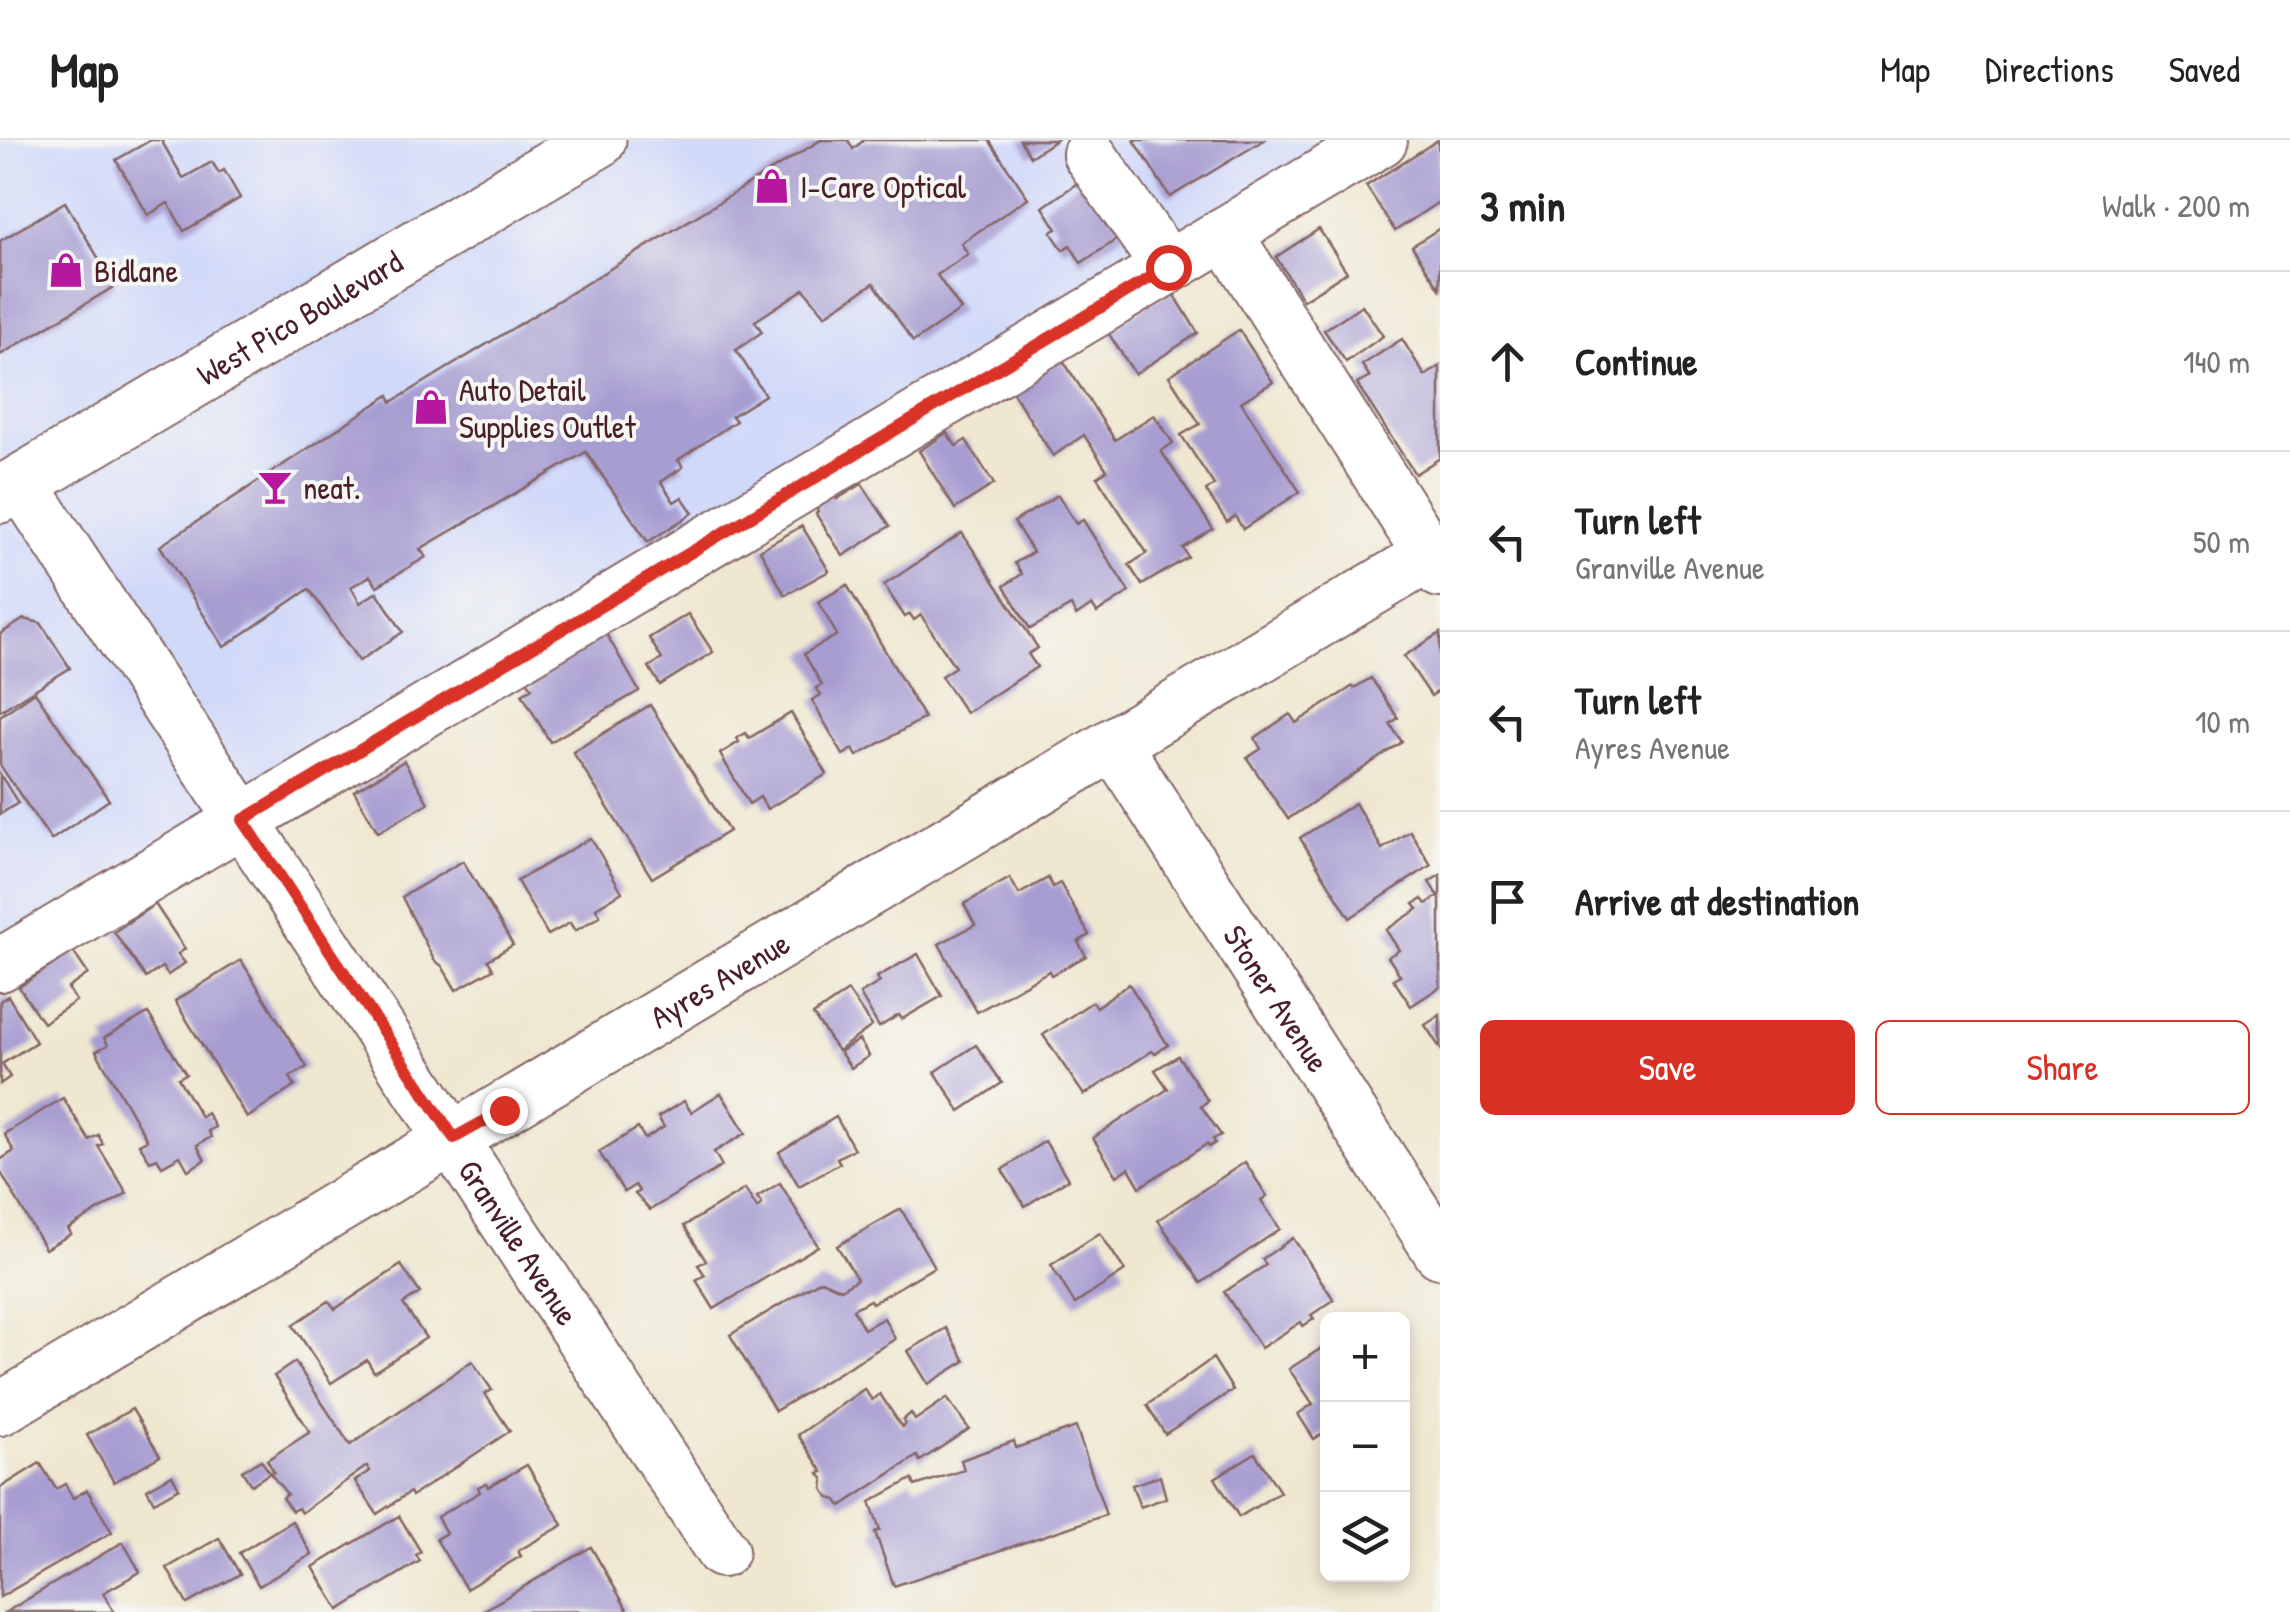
<!DOCTYPE html>
<meta charset="utf-8">
<style>
:root{--surface:#fff;--page:#f2f2f2;--text:#222;--muted:#767676;--line:#e0e0e0;--accent:#d93025}
body{margin:0;font-family:"Patrick Hand",sans-serif;background:var(--page);color:var(--text)}
.controls{position:absolute;right:30px;bottom:30px;display:grid;overflow:hidden;border-radius:15px;box-shadow:0 5px 15px #0003}
.controls button{width:90px;height:90px;display:grid;place-items:center;padding:0;border:0;border-bottom:2px solid var(--line);background:var(--surface);color:var(--text);font:50px sans-serif}
.stop{position:absolute;width:30px;height:30px;margin:-22px;border:8px solid #d93025;border-radius:50%;background:#fff}
.stop.end{background:#d93025;border-color:#fff;box-shadow:0 2px 10px #0008}
.list{margin:0;padding:0;list-style:none}
h2{display:flex;justify-content:space-between;align-items:center;height:130px;margin:0;padding:0 40px;font-size:42px}
h2 small{font-size:32px;font-weight:400;color:var(--muted)}
.list li{display:grid;grid-template-columns:65px 1fr auto;gap:30px;align-items:center;box-sizing:border-box;height:180px;padding:0 40px;border-top:2px solid var(--line)}
.list b{display:block;font-size:38px;white-space:nowrap}
.list p{margin:0;font-size:32px;white-space:nowrap;color:var(--muted)}
.list em{font-size:32px;font-style:normal;color:var(--muted)}
.actions{display:flex;gap:20px;padding:30px 40px}
.actions a{flex:1;padding:22px 0;border:2px solid var(--accent);border-radius:15px;text-align:center;font-size:35px;color:var(--accent)}
.actions .main{background:var(--accent);color:#fff}
.icon{flex:none;width:55px;height:55px;fill:none;stroke:currentColor;stroke-width:2;stroke-linecap:round;stroke-linejoin:round}
.map{position:relative;flex:none;width:1440px;height:1472px;overflow:hidden}
header{display:flex;align-items:center;gap:60px;box-sizing:border-box;height:140px;padding:0 50px;background:var(--surface);border-bottom:2px solid var(--line)}
header strong{font-size:48px}
nav{display:flex;gap:55px;margin-inline-start:auto;font-size:35px}
main{display:flex}
aside{flex:1;background:var(--surface)}
.map>svg:first-child{display:block}
.built{fill:#d1d9f9}
.building{fill:#a89dd1}
.lines{fill:none;stroke-linecap:round;stroke-linejoin:round}
.minor-casing{stroke:#846565;stroke-width:56}
.major-casing{stroke:#846565;stroke-width:59}
.minor{stroke:#fff;stroke-width:52}
.major{stroke:#fff;stroke-width:55}
.route{stroke:#d93025;stroke-width:12}
.labels{text-anchor:middle;dominant-baseline:central;stroke-width:8;stroke-linejoin:round;paint-order:stroke}
.poi-label{font-size:32px;fill:#4a1f2b;stroke:#f6f6f2;text-anchor:start}
.street-label{font-size:32px;fill:#4a1f2b;stroke:#f6f6f2}
</style>
<header>
<strong>Map</strong>
<nav><a>Map</a><a>Directions</a><a>Saved</a></nav>
</header>
<main>
<div class="map">
<svg width="1440" height="1472" viewBox="0 0 1440 1472">
<rect width="100%" height="100%" fill="#f6f6f2"/>
<filter id="ink" filterUnits="userSpaceOnUse"><feTurbulence type="fractalNoise" baseFrequency=".01" numOctaves="2"/><feDisplacementMap in="SourceGraphic" scale="20" xChannelSelector="R" yChannelSelector="G"/><feConvolveMatrix kernelMatrix="1 2 1 2 8 2 1 2 1" color-interpolation-filters="sRGB"/></filter>
<filter id="wash" filterUnits="userSpaceOnUse"><feTurbulence type="fractalNoise" baseFrequency=".0048" numOctaves="4" result="noise"/><feDisplacementMap in="SourceGraphic" scale="40" xChannelSelector="R" yChannelSelector="G"/><feGaussianBlur stdDeviation="2.25" result="paint"/><feColorMatrix in="noise" values="0 0 0 0 0 0 0 0 0 0 0 0 0 0 0 0 0 1.4 0 .05"/><feComposite in="paint" operator="in"/></filter>
<g filter="url(#wash)">
<rect width="100%" height="100%" fill="#efe7d0"/>
<path class="built" d="M 0,0 L 1350,0 L 0,799 Z"/>
<g id="blocks">
<g class="building">
<path d="M 151,0 L 161,0 L 183,38 L 212,22 L 219,33 L 224,30 L 240,58 L 184,91 L 168,63 L 148,75 L 116,20 Z"/>
<path d="M 821,0 L 848,0 L 853,9 L 864,0 L 989,0 L 1028,58 L 961,103 L 968,114 L 937,135 L 961,170 L 913,202 L 874,143 L 825,175 L 804,149 L 755,181 L 762,192 L 736,210 L 765,255 L 732,276 L 736,281 L 678,320 L 683,327 L 661,342 L 674,362 L 682,357 L 693,373 L 648,402 L 586,312 L 420,409 L 426,417 L 377,446 L 370,436 L 351,447 L 360,463 L 377,452 L 403,492 L 359,521 L 309,449 L 224,507 L 160,406 L 389,255 L 392,262 Z"/>
<path d="M 1020,0 L 1056,0 L 1030,17 Z"/>
<path d="M 1134,0 L 1264,0 L 1170,57 Z"/>
<path d="M 1438,0 L 1440,61 L 1395,91 L 1366,46 Z"/>
<path d="M 1086,37 L 1125,94 L 1081,123 L 1070,105 L 1063,110 L 1051,92 L 1057,89 L 1043,67 Z"/>
<path d="M 65,62 L 115,146 L 0,215 L 0,101 Z"/>
<path d="M 1440,88 L 1440,149 L 1412,106 Z"/>
<path d="M 1319,89 L 1347,132 L 1303,160 L 1276,117 Z"/>
<path d="M 1171,149 L 1198,193 L 1135,234 L 1107,191 Z"/>
<path d="M 1362,165 L 1383,196 L 1346,222 L 1324,190 Z"/>
<path d="M 1239,190 L 1273,242 L 1241,262 L 1300,352 L 1243,389 L 1235,376 L 1227,382 L 1206,351 L 1214,345 L 1181,295 L 1200,284 L 1169,236 Z"/>
<path d="M 1402,199 L 1425,236 L 1440,226 L 1440,318 L 1415,334 L 1357,244 L 1370,237 L 1362,225 Z"/>
<path d="M 1062,219 L 1115,300 L 1154,275 L 1173,303 L 1161,311 L 1213,389 L 1183,408 L 1188,417 L 1142,445 L 1129,425 L 1147,413 L 1097,337 L 1107,330 L 1084,295 L 1053,316 L 1010,248 Z"/>
<path d="M 947,293 L 956,306 L 966,300 L 994,344 L 955,369 L 919,311 Z"/>
<path d="M 862,344 L 890,386 L 843,416 L 816,374 L 818,371 L 813,363 L 831,351 L 837,359 Z"/>
<path d="M 1058,355 L 1076,384 L 1083,380 L 1129,452 L 1097,473 L 1092,465 L 1076,476 L 1071,466 L 1030,489 L 1004,446 L 1022,434 L 1015,423 L 1033,412 L 1014,382 Z"/>
<path d="M 802,386 L 829,431 L 785,455 L 760,410 Z"/>
<path d="M 962,393 L 1038,508 L 1028,514 L 1037,527 L 966,573 L 941,536 L 955,527 L 921,475 L 914,480 L 910,474 L 905,477 L 884,445 Z"/>
<path d="M 847,445 L 924,578 L 857,616 L 853,609 L 843,615 L 812,560 L 821,555 L 816,548 L 822,545 L 804,514 L 837,495 L 818,462 Z"/>
<path d="M 688,474 L 713,512 L 660,545 L 649,527 L 662,519 L 649,498 Z"/>
<path d="M 24,479 L 41,483 L 70,528 L 0,571 L 0,494 Z"/>
<path d="M 603,488 L 639,551 L 550,602 L 522,554 L 532,548 L 523,534 Z"/>
<path d="M 1440,493 L 1440,550 L 1431,556 L 1404,516 Z"/>
<path d="M 1371,538 L 1398,578 L 1390,584 L 1402,602 L 1288,679 L 1247,618 L 1261,609 L 1255,598 L 1290,574 L 1296,583 L 1353,546 L 1354,548 Z"/>
<path d="M 35,552 L 109,660 L 51,700 L 0,625 L 0,576 Z"/>
<path d="M 650,565 L 729,691 L 652,738 L 573,612 Z"/>
<path d="M 791,573 L 827,634 L 767,669 L 760,657 L 749,664 L 720,614 L 739,602 L 737,598 L 746,593 L 749,598 Z"/>
<path d="M 404,621 L 428,663 L 378,692 L 354,651 Z"/>
<path d="M 0,634 L 18,663 L 0,674 Z"/>
<path d="M 1355,663 L 1382,709 L 1410,691 L 1431,725 L 1350,778 L 1300,698 Z"/>
<path d="M 591,698 L 622,752 L 596,768 L 600,776 L 575,791 L 570,783 L 548,795 L 517,741 Z"/>
<path d="M 463,721 L 513,805 L 488,820 L 493,829 L 456,850 L 442,826 L 434,820 L 402,757 Z"/>
<path d="M 1440,735 L 1440,847 L 1411,866 L 1393,839 L 1400,835 L 1388,817 L 1399,810 L 1386,790 L 1418,769 L 1414,764 L 1422,759 L 1426,764 L 1438,756 L 1429,742 Z"/>
<path d="M 1010,738 L 1019,754 L 1048,738 L 1053,747 L 1060,743 L 1089,795 L 1078,802 L 1086,816 L 1051,835 L 1049,831 L 977,872 L 939,804 L 975,785 L 964,764 Z"/>
<path d="M 155,764 L 185,809 L 178,814 L 185,823 L 168,835 L 162,827 L 146,838 L 114,792 Z"/>
<path d="M 70,807 L 88,834 L 68,848 L 76,861 L 43,883 L 19,847 L 51,826 L 48,822 Z"/>
<path d="M 918,814 L 942,856 L 902,879 L 899,875 L 879,887 L 860,854 L 880,842 L 877,837 Z"/>
<path d="M 241,820 L 307,927 L 290,937 L 295,946 L 247,978 L 175,861 Z"/>
<path d="M 1129,844 L 1168,905 L 1155,914 L 1152,911 L 1084,955 L 1043,895 L 1092,862 L 1096,867 Z"/>
<path d="M 848,851 L 872,886 L 838,911 L 813,875 Z"/>
<path d="M 8,856 L 36,902 L 2,924 L 10,937 L 0,944 L 0,861 Z"/>
<path d="M 148,873 L 186,934 L 178,938 L 201,977 L 207,973 L 215,987 L 208,991 L 211,997 L 197,1005 L 205,1020 L 188,1030 L 180,1016 L 162,1026 L 157,1018 L 150,1021 L 139,1004 L 147,1000 L 96,911 L 108,905 L 104,898 Z"/>
<path d="M 1440,875 L 1440,908 L 1425,885 Z"/>
<path d="M 859,900 L 869,916 L 851,928 L 840,912 Z"/>
<path d="M 976,905 L 1002,943 L 960,971 L 935,932 Z"/>
<path d="M 1178,916 L 1208,961 L 1201,966 L 1221,995 L 1213,999 L 1215,1003 L 1209,1007 L 1207,1004 L 1140,1047 L 1129,1028 L 1117,1036 L 1093,998 L 1168,949 L 1155,930 Z"/>
<path d="M 721,953 L 746,993 L 714,1012 L 722,1026 L 650,1070 L 635,1054 L 639,1051 L 635,1045 L 624,1052 L 599,1012 L 638,988 L 645,999 L 664,987 L 658,977 L 684,961 L 691,972 Z"/>
<path d="M 63,958 L 89,1000 L 98,995 L 103,1004 L 98,1006 L 127,1053 L 68,1089 L 71,1094 L 45,1109 L 0,1031 L 0,1020 L 14,1011 L 4,994 Z"/>
<path d="M 836,977 L 854,1009 L 837,1018 L 840,1023 L 799,1046 L 779,1012 Z"/>
<path d="M 1045,1001 L 1068,1039 L 1025,1066 L 1002,1030 Z"/>
<path d="M 1245,1022 L 1267,1056 L 1261,1060 L 1280,1089 L 1201,1143 L 1158,1080 Z"/>
<path d="M 780,1043 L 818,1106 L 714,1169 L 696,1140 L 705,1135 L 698,1125 L 706,1121 L 684,1086 L 745,1049 L 757,1068 L 762,1064 L 757,1057 Z"/>
<path d="M 901,1069 L 934,1127 L 872,1163 L 870,1160 L 853,1169 L 864,1189 L 884,1178 L 895,1199 L 775,1271 L 730,1195 L 821,1140 L 841,1149 L 857,1139 L 837,1106 Z"/>
<path d="M 1100,1093 L 1125,1131 L 1075,1164 L 1051,1125 Z"/>
<path d="M 1293,1098 L 1334,1160 L 1311,1175 L 1314,1179 L 1303,1186 L 1301,1182 L 1261,1208 L 1224,1152 L 1266,1125 L 1262,1119 Z"/>
<path d="M 401,1125 L 420,1153 L 403,1164 L 426,1198 L 374,1232 L 367,1220 L 331,1243 L 293,1185 L 329,1161 L 335,1169 Z"/>
<path d="M 946,1188 L 965,1221 L 928,1244 L 908,1211 Z"/>
<path d="M 1328,1204 L 1328,1290 L 1314,1299 L 1298,1274 L 1313,1264 L 1289,1229 Z"/>
<path d="M 1213,1218 L 1233,1250 L 1165,1294 L 1147,1265 Z"/>
<path d="M 472,1221 L 492,1250 L 485,1254 L 510,1291 L 412,1356 L 410,1352 L 377,1374 L 355,1341 L 370,1331 L 367,1326 L 301,1373 L 298,1368 L 292,1371 L 282,1358 L 287,1354 L 270,1333 L 274,1332 L 267,1320 L 310,1292 L 274,1236 L 295,1222 L 350,1305 Z"/>
<path d="M 864,1249 L 872,1260 L 880,1254 L 902,1287 L 905,1284 L 903,1280 L 911,1273 L 915,1280 L 947,1258 L 969,1289 L 920,1321 L 917,1316 L 841,1366 L 837,1360 L 829,1358 L 823,1349 L 824,1340 L 819,1333 L 823,1332 L 798,1295 Z"/>
<path d="M 132,1269 L 160,1316 L 114,1342 L 87,1295 Z"/>
<path d="M 1076,1287 L 1106,1375 L 894,1446 L 875,1392 L 880,1390 L 870,1362 L 912,1339 L 915,1346 L 964,1330 L 961,1320 L 1014,1301 L 1016,1308 Z"/>
<path d="M 1255,1313 L 1280,1352 L 1239,1377 L 1215,1338 Z"/>
<path d="M 261,1320 L 270,1333 L 251,1345 L 242,1331 Z"/>
<path d="M 40,1323 L 56,1349 L 65,1344 L 73,1358 L 87,1350 L 112,1392 L 0,1457 L 0,1348 Z"/>
<path d="M 527,1325 L 563,1385 L 518,1411 L 521,1416 L 466,1449 L 436,1399 L 446,1393 L 437,1377 L 480,1352 L 478,1347 L 486,1343 L 488,1347 Z"/>
<path d="M 172,1335 L 179,1348 L 154,1362 L 147,1349 Z"/>
<path d="M 1160,1336 L 1166,1358 L 1140,1367 L 1132,1345 Z"/>
<path d="M 399,1376 L 421,1412 L 416,1415 L 420,1421 L 339,1470 L 313,1427 Z"/>
<path d="M 292,1381 L 312,1414 L 259,1446 L 239,1413 Z"/>
<path d="M 219,1398 L 240,1434 L 187,1464 L 167,1428 Z"/>
<path d="M 123,1402 L 140,1432 L 103,1453 L 114,1472 L 6,1472 Z"/>
<path d="M 591,1407 L 628,1471 L 481,1472 Z"/>
</g>
</g>
</g>
<g filter="url(#ink)">
<use href="#blocks" fill-opacity="0" stroke="#846565" stroke-width="2.5"/>
<g class="lines">
<defs>
<g id="minor">
<path d="M 1089,14 L 1168,127"/>
<path d="M 1225,93 L 1440,431"/>
<path id="s1" d="M 21,343 L 722,1411"/>
<path id="s2" d="M 1114,604 L 1440,1112"/>
<path d="M 0,825 L 1381,0"/>
<path id="s3" d="M 0,1269 L 1440,409"/>
</g>
<g id="major">
<path id="s4" d="M 0,355 L 598,0"/>
</g>
</defs>
<use href="#minor" class="minor-casing"/>
<use href="#major" class="major-casing"/>
<use href="#minor" class="minor"/>
<use href="#major" class="major"/>
</g>
</g>
<g class="lines" filter="url(#ink)">
<path class="route" d="M 504,970 L 454,998 L 243,680 L 1168,127"/>
</g>
<defs>
<symbol id="shop-bare" viewBox="-9 -9 18 18"><path d="M-5-2.5h2.3a2.7 3.5 0 0 1 5.4 0H5L5.5 6h-11ZM-1.5-2.5h3a1.5 2.3 0 0 0-3 0Z" fill="#b5179e" stroke="#f6f6f2" stroke-width="2.5" paint-order="stroke"/></symbol>
<symbol id="bar-bare" viewBox="-9 -9 18 18"><path d="M-6-5H6L.8 .8V4.5H3.5V6h-7V4.5H-.8V.8Z" fill="#b5179e" stroke="#f6f6f2" stroke-width="2.5" paint-order="stroke"/></symbol>
</defs>
<g fill-rule="evenodd">
<use href="#shop-bare" x="747" y="21" width="50" height="50"/>
<use href="#shop-bare" x="41" y="105" width="50" height="50"/>
<use href="#shop-bare" x="406" y="242" width="50" height="50"/>
<use href="#bar-bare" x="250" y="322" width="50" height="50"/>
</g>
<g class="labels">
<g class="poi-label">
<text x="800" y="46">I-Care Optical</text>
<text x="94" y="130">Bidlane</text>
<text x="459" y="249">Auto Detail<tspan x="459" dy="37">Supplies Outlet</tspan></text>
<text x="303" y="347">neat.</text>
</g>
<g class="street-label">
<text stroke="none"><textPath href="#s4" startOffset="348">West Pico Boulevard</textPath></text>
<text stroke="none"><textPath href="#s3" startOffset="838">Ayres Avenue</textPath></text>
<text stroke="none"><textPath href="#s2" startOffset="302">Stoner Avenue</textPath></text>
<text stroke="none"><textPath href="#s1" startOffset="908">Granville Avenue</textPath></text>
</g>
</g>
</svg>
<div class="controls">
<button>+</button>
<button>−</button>
<button><svg class="icon" aria-label="layers" viewBox="0 0 24 24"><path d="M12 4l9 5-9 5-9-5zM3 14l9 5 9-5"/></svg></button>
</div>
<div class="stop" style="left:1168px;top:127px"></div>
<div class="stop end" style="left:504px;top:970px"></div>
</div>
<aside>
<h2>3 min<small>Walk · 200 m</small></h2>
<ul class="list">
<li><svg class="icon" aria-label="ahead" viewBox="0 0 24 24"><path d="M12 20V5M6 11l6-6 6 6"/></svg><div><b>Continue</b></div><em>140 m</em></li>
<li><svg class="icon" aria-label="left" viewBox="0 0 24 24"><path d="M17 20v-9H6M10 6l-5 5 5 5"/></svg><div><b>Turn left</b><p>Granville Avenue</p></div><em>50 m</em></li>
<li><svg class="icon" aria-label="left" viewBox="0 0 24 24"><path d="M17 20v-9H6M10 6l-5 5 5 5"/></svg><div><b>Turn left</b><p>Ayres Avenue</p></div><em>10 m</em></li>
<li><svg class="icon" aria-label="arrive" viewBox="0 0 24 24"><path d="M6 21V4h12l-3 4 3 4H6"/></svg><div><b>Arrive at destination</b></div></li>
</ul>
<div class="actions"><a class="main">Save</a><a>Share</a></div>
</aside>
</main>
